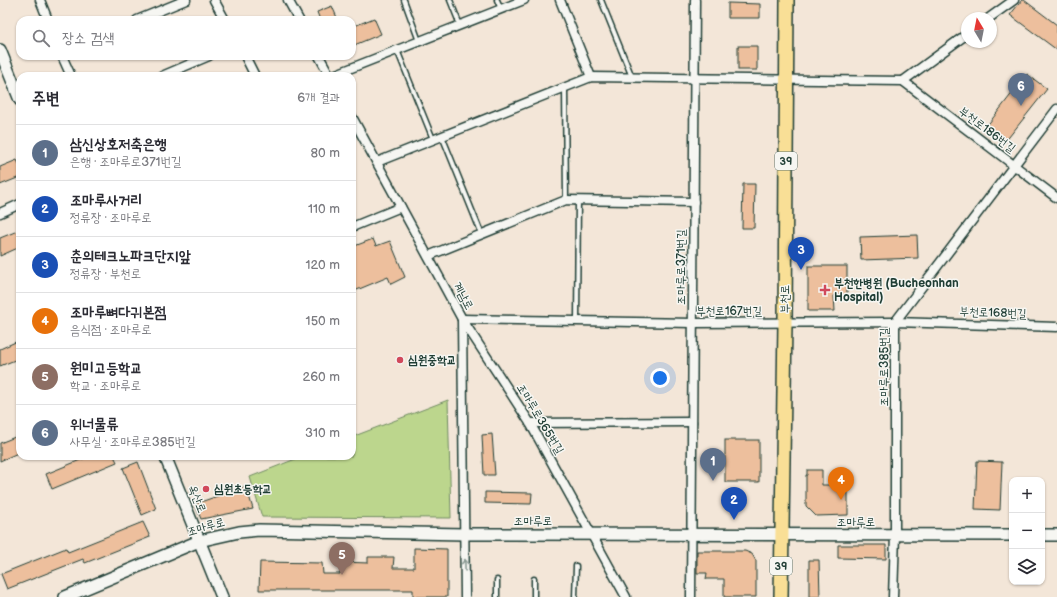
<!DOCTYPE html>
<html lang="ko">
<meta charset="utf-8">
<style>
:root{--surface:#fff;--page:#f7f7f7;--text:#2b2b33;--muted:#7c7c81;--line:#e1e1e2;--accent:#111827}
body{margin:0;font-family:"Balsamiq Sans","Poor Story",sans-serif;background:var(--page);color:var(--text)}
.controls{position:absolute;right:12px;bottom:12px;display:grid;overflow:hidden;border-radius:8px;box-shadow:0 1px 3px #0004}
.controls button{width:36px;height:36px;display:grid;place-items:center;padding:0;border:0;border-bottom:1px solid var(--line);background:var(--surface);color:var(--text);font:20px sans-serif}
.compass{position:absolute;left:961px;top:12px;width:36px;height:36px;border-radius:50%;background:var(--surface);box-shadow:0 1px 3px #0004;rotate:350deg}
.you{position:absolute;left:660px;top:378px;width:14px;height:14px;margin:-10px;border:3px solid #fff;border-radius:50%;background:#1a73e8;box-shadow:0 0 0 6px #1a73e833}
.badge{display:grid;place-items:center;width:26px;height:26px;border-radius:50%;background:var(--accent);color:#fff;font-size:13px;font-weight:700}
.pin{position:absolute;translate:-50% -33px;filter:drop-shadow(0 1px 2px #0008)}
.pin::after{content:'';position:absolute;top:21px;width:14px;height:12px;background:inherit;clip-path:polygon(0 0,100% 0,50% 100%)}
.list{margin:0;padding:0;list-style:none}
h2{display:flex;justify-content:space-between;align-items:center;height:52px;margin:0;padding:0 16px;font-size:17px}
h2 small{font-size:13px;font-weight:400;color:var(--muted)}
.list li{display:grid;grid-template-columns:26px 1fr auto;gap:12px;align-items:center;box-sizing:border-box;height:56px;padding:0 16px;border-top:1px solid var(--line)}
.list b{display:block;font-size:15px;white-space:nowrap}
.list p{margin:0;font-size:13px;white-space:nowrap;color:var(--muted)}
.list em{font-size:13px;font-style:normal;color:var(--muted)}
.icon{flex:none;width:22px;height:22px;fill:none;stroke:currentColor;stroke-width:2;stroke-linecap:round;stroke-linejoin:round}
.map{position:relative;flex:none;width:1057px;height:597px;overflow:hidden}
.search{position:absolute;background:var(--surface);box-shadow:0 1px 3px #0004;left:16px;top:16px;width:340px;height:44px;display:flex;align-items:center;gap:10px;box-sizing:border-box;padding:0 14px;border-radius:12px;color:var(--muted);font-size:15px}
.panel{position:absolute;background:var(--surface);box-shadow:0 1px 3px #0004;left:16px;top:72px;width:340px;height:388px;border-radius:12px}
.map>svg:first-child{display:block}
.green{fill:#bcd68d;stroke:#6e8a60}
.building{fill:#edbf9d;stroke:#1f3d34}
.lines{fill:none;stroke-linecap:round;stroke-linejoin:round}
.lane-casing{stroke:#1f3d34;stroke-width:7}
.street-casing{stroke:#1f3d34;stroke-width:11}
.secondary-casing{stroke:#1f3d34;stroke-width:14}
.primary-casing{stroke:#1f3d34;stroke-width:16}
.lane{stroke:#f6f6f2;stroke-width:4}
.street{stroke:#f6f6f2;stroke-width:8}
.secondary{stroke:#f6f6f2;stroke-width:11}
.primary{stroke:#f9df96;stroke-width:13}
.oneway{stroke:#8a9a93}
.poi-dot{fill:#d1495b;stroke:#f6f6f2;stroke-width:1.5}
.labels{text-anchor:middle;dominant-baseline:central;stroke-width:3;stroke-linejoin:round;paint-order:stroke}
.shield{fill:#f6f6f2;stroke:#60746d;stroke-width:1}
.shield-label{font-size:11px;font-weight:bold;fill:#1f3d34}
.street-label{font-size:12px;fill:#1f3d34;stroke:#f6f6f2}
.poi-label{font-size:12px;font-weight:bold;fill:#1f3d34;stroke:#f6f6f2;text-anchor:start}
</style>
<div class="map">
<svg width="1057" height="597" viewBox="0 0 1057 597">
<rect width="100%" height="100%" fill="#f3e6d8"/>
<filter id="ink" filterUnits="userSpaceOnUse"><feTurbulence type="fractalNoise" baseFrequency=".025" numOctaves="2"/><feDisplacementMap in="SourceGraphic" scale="8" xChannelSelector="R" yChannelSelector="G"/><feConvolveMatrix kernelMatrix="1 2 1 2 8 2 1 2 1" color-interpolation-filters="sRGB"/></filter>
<g filter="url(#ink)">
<path class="green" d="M 448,400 L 451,518 L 262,517 L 250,477 L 303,456 L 352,456 L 352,437 Z"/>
<g class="building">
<path d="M 1022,0 L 1024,0 L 1057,25 L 1057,50 L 1010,15 Z"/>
<path d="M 728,3 L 760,4 L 760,18 L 728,18 Z"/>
<path d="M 332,6 L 338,20 L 320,20 L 317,12 Z"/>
<path d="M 374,18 L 381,34 L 352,46 L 352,27 Z"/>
<rect x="738" y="46" width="19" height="24"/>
<path d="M 1027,74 L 1047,89 L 1005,142 L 986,127 Z"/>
<path d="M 17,160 L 20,166 L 20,177 L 0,185 L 0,167 Z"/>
<path d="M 743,184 L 755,184 L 754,228 L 742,228 Z"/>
<path d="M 20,230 L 20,247 L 0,256 L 0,238 Z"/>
<path d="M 917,235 L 918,258 L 861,260 L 860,237 Z"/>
<path d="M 373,239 L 376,246 L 390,241 L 405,277 L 391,284 L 388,277 L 352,292 L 352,247 Z"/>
<path d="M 808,266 L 847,266 L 847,295 L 834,295 L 835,311 L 808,311 Z"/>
<path d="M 20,340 L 20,358 L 0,366 L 0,349 Z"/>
<path d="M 492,434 L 495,475 L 484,475 L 482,435 Z"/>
<path d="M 20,435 L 20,452 L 0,461 L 0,443 Z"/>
<rect x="725" y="440" width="34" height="42"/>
<path d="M 90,456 L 114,456 L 117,462 L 52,489 L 46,474 Z"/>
<path d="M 977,461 L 1002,462 L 1000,510 L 975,509 Z"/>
<path d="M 138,462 L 156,509 L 142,515 L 123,468 Z"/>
<path d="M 807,470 L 822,470 L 822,485 L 848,485 L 848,515 L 816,516 L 806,506 L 806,475 L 807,475 Z"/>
<path d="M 246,486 L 253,509 L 201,519 L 195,504 Z"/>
<path d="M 485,492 L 532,493 L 531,504 L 485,503 Z"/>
<path d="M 143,522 L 150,537 L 85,563 L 83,559 L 7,589 L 1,574 L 66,548 L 68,552 Z"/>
<path d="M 838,545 L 886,545 L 886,559 L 838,558 Z"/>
<path d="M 414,548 L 447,549 L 447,597 L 413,597 L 413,590 L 259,590 L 260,562 L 322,563 L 323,574 L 340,574 L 341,562 L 368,563 L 368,557 L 394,557 L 393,568 L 414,568 Z"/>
<path d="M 697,551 L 745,551 L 752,554 L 756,561 L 756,597 L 724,597 L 724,579 L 706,579 L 707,573 L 697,573 Z"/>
<path d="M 809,560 L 819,560 L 820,597 L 809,597 Z"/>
</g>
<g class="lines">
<defs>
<g id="lane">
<path d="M 404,0 L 419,41"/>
<path d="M 450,0 L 460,25"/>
<path d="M 497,0 L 501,9"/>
<path d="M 601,0 L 632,77"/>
<path d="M 397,50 L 433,139"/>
<path d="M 565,87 L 566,200"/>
<path d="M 442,136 L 482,235"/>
<path d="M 577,322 L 578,200"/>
<path d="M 497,580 L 497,597"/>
<path d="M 534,597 L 534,579"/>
<path d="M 575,597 L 576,566"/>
</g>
<g id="street">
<path d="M 40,0 L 48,20"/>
<path d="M 214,0 L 225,20"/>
<path d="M 288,0 L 299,20"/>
<path d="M 560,0 L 591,77"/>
<path d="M 989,18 L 1014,0"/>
<path d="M 137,20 L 186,0"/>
<path d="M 62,56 L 71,76"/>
<path d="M 245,56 L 255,76"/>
<path d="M 319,56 L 330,76"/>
<path d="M 162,76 L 209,56"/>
<path d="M 331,76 L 524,0"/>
<path d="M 903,81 L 967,34"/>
<path d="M 352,117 L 462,319 L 530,423 L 626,597"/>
<path d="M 377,162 L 591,77 L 903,81 L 1057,198"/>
<path d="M 0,213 L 20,204"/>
<path d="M 352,227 L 401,207"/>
<path d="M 428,256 L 566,200 L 694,202"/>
<path d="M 462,319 L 693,323 L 895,322 L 1057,327"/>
<path d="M 462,320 L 465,597"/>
<path d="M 530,423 L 692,422"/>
<path d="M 691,597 L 695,0"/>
<path d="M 893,597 L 895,535 L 895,322 L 1057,109"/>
</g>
<g id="secondary">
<path d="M 0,50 L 20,100"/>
<path d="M 165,456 L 222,597"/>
<path d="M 1042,535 L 1057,535"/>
<path d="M 65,597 L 199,541 L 239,532 L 259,530 L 464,534 L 1012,535"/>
</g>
<path id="primary" d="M 781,597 L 785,323 L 787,0"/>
</defs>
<use href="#lane" class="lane-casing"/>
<use href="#street" class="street-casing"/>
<use href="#secondary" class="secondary-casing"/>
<use href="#primary" class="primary-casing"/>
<use href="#lane" class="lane"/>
<use href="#street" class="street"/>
<use href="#secondary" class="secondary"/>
<use href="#primary" class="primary"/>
</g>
<defs><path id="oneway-shaft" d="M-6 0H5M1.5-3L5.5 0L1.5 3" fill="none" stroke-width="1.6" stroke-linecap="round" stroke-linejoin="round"/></defs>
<use class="oneway" href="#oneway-shaft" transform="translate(465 565) rotate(-91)"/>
</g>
<g class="poi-dot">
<path d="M823 284h4v4h4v4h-4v4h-4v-4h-4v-4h4z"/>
<circle cx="400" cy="360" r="4"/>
<circle cx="206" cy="489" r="4"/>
</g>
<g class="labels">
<g class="shield">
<rect x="775" y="152" width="22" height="18" rx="3"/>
<rect x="770" y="557" width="22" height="18" rx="3"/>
</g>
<g class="shield-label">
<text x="786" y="161">39</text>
<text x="781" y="566">39</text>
</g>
<g class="street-label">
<text transform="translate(987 130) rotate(37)">부천로186번길</text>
<text transform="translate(681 267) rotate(-90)">조마루로371번길</text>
<text transform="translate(463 296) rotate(62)">계남로</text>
<text transform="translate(785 299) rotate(-90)">부천로</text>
<text x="729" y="311">부천로167번길</text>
<text transform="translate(993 313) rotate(2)">부천로168번길</text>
<text transform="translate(884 367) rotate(-90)">조마루로385번길</text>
<text transform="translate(540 419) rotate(59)">조마루로365번길</text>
<text transform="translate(197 499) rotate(68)">옥산로</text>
<text x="533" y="521">조마루로</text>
<text x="856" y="522">조마루로</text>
<text transform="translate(206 527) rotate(-16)">조마루로</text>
</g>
<g class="poi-label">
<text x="834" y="283">부천한병원 (Bucheonhan<tspan x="834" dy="14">Hospital)</tspan></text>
<text x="408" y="360">심원중학교</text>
<text x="214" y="489">심원초등학교</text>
</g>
</g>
</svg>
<div class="controls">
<button>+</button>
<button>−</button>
<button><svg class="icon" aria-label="layers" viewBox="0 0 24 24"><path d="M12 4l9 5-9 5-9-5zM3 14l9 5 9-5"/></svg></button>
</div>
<svg class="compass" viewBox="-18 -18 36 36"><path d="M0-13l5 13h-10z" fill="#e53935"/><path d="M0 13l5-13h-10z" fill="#7c7c81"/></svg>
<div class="you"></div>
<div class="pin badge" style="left:713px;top:481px;background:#5c6f8a">1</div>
<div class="pin badge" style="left:734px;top:520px;background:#1a4fb4">2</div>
<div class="pin badge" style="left:801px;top:270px;background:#1a4fb4">3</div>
<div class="pin badge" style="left:841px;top:500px;background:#e8710a">4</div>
<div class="pin badge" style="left:342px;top:575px;background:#8d6e63">5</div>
<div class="pin badge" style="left:1021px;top:106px;background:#5c6f8a">6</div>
<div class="search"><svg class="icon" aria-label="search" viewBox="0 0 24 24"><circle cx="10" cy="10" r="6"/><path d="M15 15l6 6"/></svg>장소 검색</div>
<section class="panel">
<h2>주변<small>6개 결과</small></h2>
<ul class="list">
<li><span class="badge" style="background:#5c6f8a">1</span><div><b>삼신상호저축은행</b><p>은행 · 조마루로371번길</p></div><em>80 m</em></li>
<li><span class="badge" style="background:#1a4fb4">2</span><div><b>조마루사거리</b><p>정류장 · 조마루로</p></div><em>110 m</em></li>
<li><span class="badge" style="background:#1a4fb4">3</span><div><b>춘의테크노파크단지앞</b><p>정류장 · 부천로</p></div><em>120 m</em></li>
<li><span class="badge" style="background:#e8710a">4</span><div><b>조마루뼈다귀본점</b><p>음식점 · 조마루로</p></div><em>150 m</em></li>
<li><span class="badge" style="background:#8d6e63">5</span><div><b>원미고등학교</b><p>학교 · 조마루로</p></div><em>260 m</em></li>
<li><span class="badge" style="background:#5c6f8a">6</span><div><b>위너물류</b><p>사무실 · 조마루로385번길</p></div><em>310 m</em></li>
</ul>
</section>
</div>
